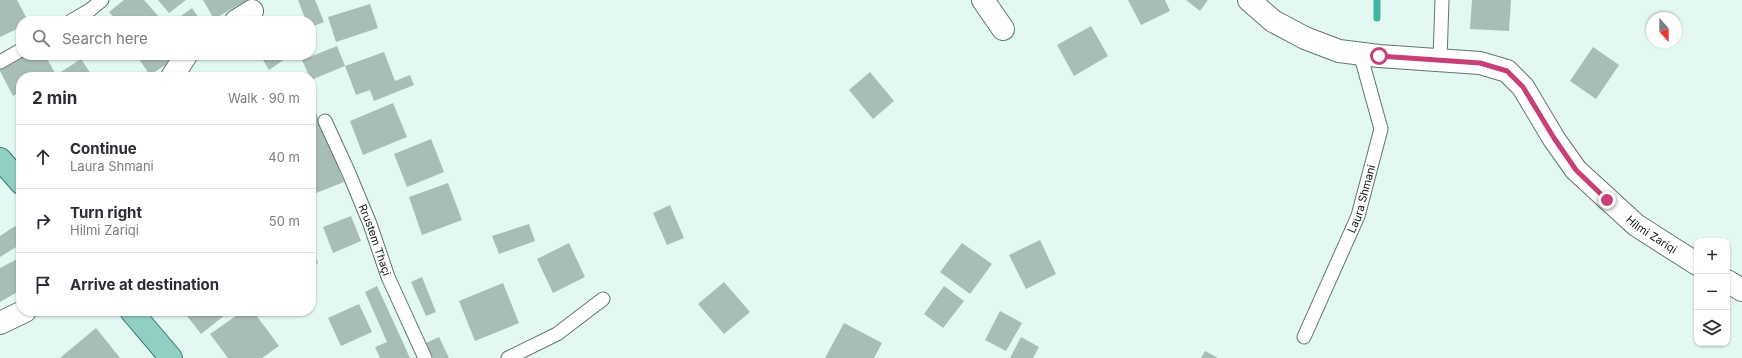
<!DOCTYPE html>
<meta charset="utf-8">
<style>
:root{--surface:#fff;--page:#f2f2f3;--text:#2b2b33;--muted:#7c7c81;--line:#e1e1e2}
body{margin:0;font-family:Inter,sans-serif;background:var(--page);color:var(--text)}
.controls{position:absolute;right:12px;bottom:12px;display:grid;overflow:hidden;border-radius:8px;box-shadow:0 1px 3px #0004}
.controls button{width:36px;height:36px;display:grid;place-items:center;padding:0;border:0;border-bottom:1px solid var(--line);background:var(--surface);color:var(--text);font:20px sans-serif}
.compass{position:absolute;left:1646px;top:12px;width:36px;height:36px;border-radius:50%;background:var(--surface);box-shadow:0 1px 3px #0004;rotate:159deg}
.stop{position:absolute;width:12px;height:12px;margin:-9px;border:3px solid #c83e76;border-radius:50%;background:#fff}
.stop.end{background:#c83e76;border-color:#fff;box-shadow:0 1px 4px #0008}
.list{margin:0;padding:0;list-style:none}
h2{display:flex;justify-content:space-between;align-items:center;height:52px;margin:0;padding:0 16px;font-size:17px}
h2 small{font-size:13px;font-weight:400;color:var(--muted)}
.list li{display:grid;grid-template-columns:26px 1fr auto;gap:12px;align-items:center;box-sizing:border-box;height:64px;padding:0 16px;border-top:1px solid var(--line)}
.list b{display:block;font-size:15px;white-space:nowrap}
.list p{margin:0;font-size:13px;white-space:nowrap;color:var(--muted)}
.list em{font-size:13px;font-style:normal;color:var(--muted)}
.icon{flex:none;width:22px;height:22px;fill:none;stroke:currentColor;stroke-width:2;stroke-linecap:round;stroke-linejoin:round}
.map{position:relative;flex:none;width:1742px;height:358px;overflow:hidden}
.search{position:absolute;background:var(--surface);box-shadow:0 1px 3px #0004;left:16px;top:16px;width:300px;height:44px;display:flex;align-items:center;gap:10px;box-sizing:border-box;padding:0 14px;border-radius:16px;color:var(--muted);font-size:15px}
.panel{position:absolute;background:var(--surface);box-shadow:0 1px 3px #0004;left:16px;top:72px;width:300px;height:244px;border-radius:16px}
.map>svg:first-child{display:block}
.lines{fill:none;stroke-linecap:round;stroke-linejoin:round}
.stream{stroke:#3fb6a2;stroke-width:7}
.building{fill:#a9bdb8}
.lane-casing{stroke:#627470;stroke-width:15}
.street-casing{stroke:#627470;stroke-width:24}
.primary-casing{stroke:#347a6d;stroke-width:24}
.lane{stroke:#fff;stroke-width:13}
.street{stroke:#fff;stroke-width:22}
.primary{stroke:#91cec4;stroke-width:22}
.route{stroke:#c83e76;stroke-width:5}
.labels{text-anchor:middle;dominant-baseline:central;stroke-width:4;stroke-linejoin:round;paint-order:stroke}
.street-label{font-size:11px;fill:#101816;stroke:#e3f8f3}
</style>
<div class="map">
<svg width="1742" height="358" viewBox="0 0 1742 358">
<rect width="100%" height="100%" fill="#e3f8f3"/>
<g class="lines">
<path class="stream" d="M 1377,0 L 1377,18"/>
</g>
<g class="building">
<path d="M 0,0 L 17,0 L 28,21 L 21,21 L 21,27 L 0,37 Z"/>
<path d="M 124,0 L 144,0 L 160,18 L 157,21 L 117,21 L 109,12 Z"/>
<path d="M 158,0 L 186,0 L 169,13 Z"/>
<path d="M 203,0 L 247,0 L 214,19 Z"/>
<path d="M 298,0 L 315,0 L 324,22 L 311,27 L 311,21 L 306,21 Z"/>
<path d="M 1128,0 L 1165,0 L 1170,11 L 1141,25 Z"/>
<path d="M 1186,0 L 1208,0 L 1200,11 Z"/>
<path d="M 1472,0 L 1511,0 L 1509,31 L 1470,29 Z"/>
<path d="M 370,4 L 378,28 L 336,42 L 328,17 Z"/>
<path d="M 192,8 L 201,21 L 174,21 Z"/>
<path d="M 1091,26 L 1108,56 L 1074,76 L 1057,45 Z"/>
<path d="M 337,46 L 345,66 L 311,80 L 302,60 Z"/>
<path d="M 1593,47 L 1619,65 L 1596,99 L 1570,81 Z"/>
<path d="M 384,52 L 395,81 L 410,75 L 414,85 L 374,101 L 370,90 L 356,95 L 345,66 Z"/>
<path d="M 21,55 L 45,55 L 55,73 L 48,77 L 21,77 L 21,91 L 13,96 L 0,71 L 0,65 Z"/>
<path d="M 136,55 L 170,55 L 173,60 L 150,75 Z"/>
<path d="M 260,55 L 283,55 L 285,59 L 269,70 Z"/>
<path d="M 81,59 L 93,77 L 53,77 Z"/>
<path d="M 870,72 L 894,101 L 873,119 L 849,90 Z"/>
<path d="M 393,103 L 407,137 L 363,155 L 350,121 Z"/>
<path d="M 313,105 L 344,182 L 311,195 L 311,106 Z"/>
<path d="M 431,139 L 444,172 L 407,187 L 394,154 Z"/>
<path d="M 448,183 L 462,220 L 422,235 L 409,197 Z"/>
<path d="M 670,205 L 684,238 L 667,245 L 653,213 Z"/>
<path d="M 351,216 L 361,241 L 333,253 L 323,227 Z"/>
<path d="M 529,224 L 535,241 L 499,254 L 492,236 Z"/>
<path d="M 15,226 L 21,235 L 21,244 L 0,257 L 0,236 Z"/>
<path d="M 1040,240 L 1056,274 L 1026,289 L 1009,255 Z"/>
<path d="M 569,243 L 585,277 L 553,293 L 537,259 Z"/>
<path d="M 962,243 L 992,264 L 970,294 L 940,272 Z"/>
<path d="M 311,247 L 318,263 L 311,266 Z"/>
<path d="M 21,257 L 21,290 L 0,302 L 0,268 Z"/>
<path d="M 422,277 L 436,312 L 426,316 L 411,282 Z"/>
<path d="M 724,282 L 750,312 L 724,334 L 698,304 Z"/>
<path d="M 503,283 L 519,323 L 475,341 L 459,301 Z"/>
<path d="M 377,286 L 400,336 L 410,358 L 380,358 L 375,347 L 387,342 L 365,292 Z"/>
<path d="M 944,286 L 964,301 L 943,328 L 924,314 Z"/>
<path d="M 359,304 L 372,332 L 341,346 L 328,318 Z"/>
<path d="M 194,311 L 230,311 L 201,334 L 187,316 Z"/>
<path d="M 243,311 L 253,311 L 279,346 L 262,358 L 228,358 L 210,334 Z"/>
<path d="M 1000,311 L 1022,323 L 1006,351 L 985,340 Z"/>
<path d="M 844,323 L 882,343 L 874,358 L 825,358 Z"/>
<path d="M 96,328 L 120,358 L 60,358 Z"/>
<path d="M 439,337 L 449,358 L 433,358 L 426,343 Z"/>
<path d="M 1021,337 L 1039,347 L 1033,358 L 1010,358 Z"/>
<path d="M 1205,351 L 1218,358 L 1201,358 Z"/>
</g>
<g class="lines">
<defs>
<g id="lane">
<path d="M 71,21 L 90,10 L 102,0"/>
<path d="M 1440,60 L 1442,0"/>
<path d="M 0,62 L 21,50"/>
<path id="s1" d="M 325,121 L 348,171 L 370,224 L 388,277 L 425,358"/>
<path id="s2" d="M 1304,337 L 1358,216 L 1381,129 L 1360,53"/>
<path d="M 508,358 L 557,334 L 603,299"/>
</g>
<g id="street">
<path d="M 983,0 L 1003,29"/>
<path id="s3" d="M 1249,0 L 1273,21 L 1305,38 L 1339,51 L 1379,56 L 1480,63 L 1507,71 L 1523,87 L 1554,139 L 1576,170 L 1636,225 L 1697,264"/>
<path d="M 236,21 L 252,11"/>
<path d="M 172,77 L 186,55"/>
<path d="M 1727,281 L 1742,290"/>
<path d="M 0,323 L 25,311"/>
</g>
<g id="primary">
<path d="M 0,159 L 21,183"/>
<path d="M 131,311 L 171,358"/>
</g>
</defs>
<use href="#lane" class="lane-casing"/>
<use href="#street" class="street-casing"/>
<use href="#primary" class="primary-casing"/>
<use href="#lane" class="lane"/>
<use href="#street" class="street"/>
<use href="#primary" class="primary"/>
</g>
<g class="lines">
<path class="route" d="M 1379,56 L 1480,63 L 1507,71 L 1523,87 L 1554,138 L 1576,170 L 1607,200"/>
</g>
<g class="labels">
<g class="street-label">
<text stroke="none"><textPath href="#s2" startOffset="150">Laura Shmani</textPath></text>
<text stroke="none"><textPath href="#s3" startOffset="495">Hilmi Zariqi</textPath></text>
<text stroke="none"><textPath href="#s1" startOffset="129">Rrustem Thaçi</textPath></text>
</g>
</g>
</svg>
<div class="controls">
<button>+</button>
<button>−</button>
<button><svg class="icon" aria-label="layers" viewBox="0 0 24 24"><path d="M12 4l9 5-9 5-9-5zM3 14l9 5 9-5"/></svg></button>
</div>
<svg class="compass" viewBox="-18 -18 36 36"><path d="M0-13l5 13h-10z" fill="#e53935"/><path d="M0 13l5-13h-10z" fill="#7c7c81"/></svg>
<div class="stop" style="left:1379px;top:56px"></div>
<div class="stop end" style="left:1607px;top:200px"></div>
<div class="search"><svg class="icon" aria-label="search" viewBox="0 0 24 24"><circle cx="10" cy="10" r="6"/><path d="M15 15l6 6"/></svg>Search here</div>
<section class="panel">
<h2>2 min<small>Walk · 90 m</small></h2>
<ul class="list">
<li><svg class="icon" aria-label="ahead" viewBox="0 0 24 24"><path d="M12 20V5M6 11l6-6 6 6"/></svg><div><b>Continue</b><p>Laura Shmani</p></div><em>40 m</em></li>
<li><svg class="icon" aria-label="right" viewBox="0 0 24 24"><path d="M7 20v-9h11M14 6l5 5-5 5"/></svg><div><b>Turn right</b><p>Hilmi Zariqi</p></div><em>50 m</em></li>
<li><svg class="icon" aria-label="arrive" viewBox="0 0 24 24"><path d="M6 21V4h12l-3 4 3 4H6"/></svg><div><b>Arrive at destination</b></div></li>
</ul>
</section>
</div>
